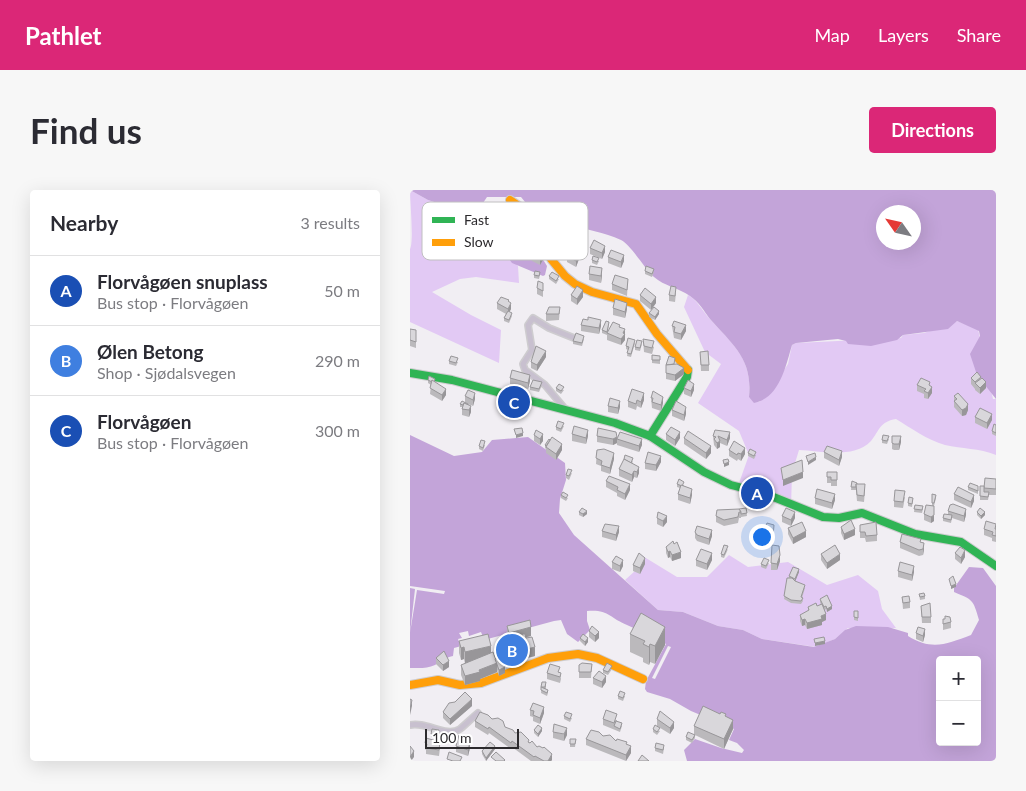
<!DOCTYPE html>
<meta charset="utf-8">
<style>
:root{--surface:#fff;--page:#f7f7f7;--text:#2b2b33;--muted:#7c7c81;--line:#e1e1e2;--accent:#db2777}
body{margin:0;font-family:Lato,sans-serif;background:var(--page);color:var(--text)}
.controls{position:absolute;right:15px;bottom:15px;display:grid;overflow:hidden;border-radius:5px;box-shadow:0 5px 20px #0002}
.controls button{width:45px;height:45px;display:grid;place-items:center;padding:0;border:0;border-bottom:1px solid var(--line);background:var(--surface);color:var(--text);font:25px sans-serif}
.compass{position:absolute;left:466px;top:15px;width:45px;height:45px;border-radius:50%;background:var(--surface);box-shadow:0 5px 20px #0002;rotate:304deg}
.scale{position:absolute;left:15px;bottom:12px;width:94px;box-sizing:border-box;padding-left:5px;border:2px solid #2c2a2d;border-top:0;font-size:14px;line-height:18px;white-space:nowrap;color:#2c2a2d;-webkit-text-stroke:4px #fff;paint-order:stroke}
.you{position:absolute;left:351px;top:346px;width:18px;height:18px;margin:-12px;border:4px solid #fff;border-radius:50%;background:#1a73e8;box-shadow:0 0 0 8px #1a73e833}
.badge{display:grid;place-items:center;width:32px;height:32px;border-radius:50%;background:var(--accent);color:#fff;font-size:16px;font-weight:700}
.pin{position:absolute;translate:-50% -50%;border:2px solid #fff;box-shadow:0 1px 5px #0006}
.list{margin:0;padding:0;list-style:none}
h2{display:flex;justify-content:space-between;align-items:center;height:65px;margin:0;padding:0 20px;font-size:21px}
h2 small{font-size:16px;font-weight:400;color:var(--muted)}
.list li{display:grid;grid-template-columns:32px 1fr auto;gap:15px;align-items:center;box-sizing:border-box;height:70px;padding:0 20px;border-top:1px solid var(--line)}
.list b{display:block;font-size:19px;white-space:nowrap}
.list p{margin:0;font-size:16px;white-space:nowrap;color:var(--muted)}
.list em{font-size:16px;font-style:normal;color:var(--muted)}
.map{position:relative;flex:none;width:586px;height:571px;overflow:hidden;border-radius:5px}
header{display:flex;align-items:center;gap:30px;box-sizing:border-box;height:70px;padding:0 25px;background:var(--accent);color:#fff}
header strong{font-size:24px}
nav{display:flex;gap:28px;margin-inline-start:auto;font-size:18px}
.intro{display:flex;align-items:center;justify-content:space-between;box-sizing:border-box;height:120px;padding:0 30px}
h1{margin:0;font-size:35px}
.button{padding:12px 22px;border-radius:5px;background:var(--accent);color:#fff;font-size:18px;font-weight:700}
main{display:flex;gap:30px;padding:0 30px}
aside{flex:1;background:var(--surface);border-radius:5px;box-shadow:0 5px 20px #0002}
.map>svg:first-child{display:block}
.green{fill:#e2c9f4}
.water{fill:#c3a4d9;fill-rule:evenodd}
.pier{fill:#f1eef3}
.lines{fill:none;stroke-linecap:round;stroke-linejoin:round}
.street-casing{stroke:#cecccf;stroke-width:8}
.fast-casing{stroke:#cecccf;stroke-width:10}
.slow-casing{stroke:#cecccf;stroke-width:10}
.street{stroke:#c8c0cf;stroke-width:5}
.fast{stroke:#30b455;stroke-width:8}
.slow{stroke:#ff9f0a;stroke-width:8}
.wall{fill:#bbb9bc}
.shaded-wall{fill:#989699}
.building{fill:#d9d7db;stroke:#989699}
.key{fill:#fff;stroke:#c0bfc0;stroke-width:1}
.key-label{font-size:14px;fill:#2c2a2d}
</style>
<header>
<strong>Pathlet</strong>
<nav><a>Map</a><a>Layers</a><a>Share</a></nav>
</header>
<div class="intro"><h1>Find us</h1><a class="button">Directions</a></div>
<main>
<aside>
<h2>Nearby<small>3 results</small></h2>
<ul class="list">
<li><span class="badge" style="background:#1a4fb4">A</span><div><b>Florvågøen snuplass</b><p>Bus stop · Florvågøen</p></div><em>50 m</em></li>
<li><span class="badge" style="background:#3f7fe0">B</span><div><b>Ølen Betong</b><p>Shop · Sjødalsvegen</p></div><em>290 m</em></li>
<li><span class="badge" style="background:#1a4fb4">C</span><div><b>Florvågøen</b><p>Bus stop · Florvågøen</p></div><em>300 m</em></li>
</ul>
</aside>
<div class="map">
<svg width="586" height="571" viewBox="0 0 586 571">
<rect width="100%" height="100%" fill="#f1eef3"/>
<g class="green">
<path d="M 0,0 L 18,10 L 49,20 L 108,76 L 109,93 L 66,87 L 50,89 L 22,102 L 61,125 L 91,140 L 89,173 L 0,132 L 0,59 C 4,52 0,12 0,0 Z"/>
<path d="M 278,105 C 287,110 292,120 299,128 C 322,154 343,168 339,207 L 349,212 L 357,206 L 378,174 L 382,155 L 386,153 L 491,148 L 493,145 L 514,143 L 547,131 L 568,139 L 583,209 L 586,209 L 586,265 C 569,258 552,259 535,255 C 517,250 501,238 486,229 C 469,232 470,240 461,251 C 444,269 411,261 389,260 L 382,283 L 381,317 L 329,293 L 339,265 L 329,241 L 288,213 L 311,174 L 295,162 L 274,117 Z"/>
<path d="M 231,365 L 267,387 L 297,387 L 319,365 L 338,377 L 378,372 L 417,395 L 448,385 L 468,401 L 472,419 L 486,438 L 438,438 L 425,449 L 406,457 L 352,449 L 333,440 L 308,436 L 273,422 L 248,420 L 215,390 L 225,381 Z"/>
</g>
<g class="water">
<path d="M 0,0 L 586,0 L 586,209 L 567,185 L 560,164 L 570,146 L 569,141 L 547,131 L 538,139 L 493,145 L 487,150 L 461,156 L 438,154 L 436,151 L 428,149 L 386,153 L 382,155 C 376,175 370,208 344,213 L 339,207 C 343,169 323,155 300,129 C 294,121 289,112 280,106 C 269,98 254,96 244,87 C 234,78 221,55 211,50 C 178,34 135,40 111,7 L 77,7 L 73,13 L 94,36 L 126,58 L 137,76 L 135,85 L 133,86 L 102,73 L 89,55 L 62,41 L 56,33 L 57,27 L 49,20 L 18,10 ZM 473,22 L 503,22 L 503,52 L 473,52 Z"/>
<path d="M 0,245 L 44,266 L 72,262 L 82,250 L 118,247 L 155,273 L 156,290 L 150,309 L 149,323 L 164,345 L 248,420 L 273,422 L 308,436 L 333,440 L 352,449 L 404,457 L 425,449 L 435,440 L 446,436 L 478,437 L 498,443 L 498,446 C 522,461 537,454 561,445 L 569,430 C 563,409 563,410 544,402 L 544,398 L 559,377 L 573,378 L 586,396 L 586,571 L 277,571 L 274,560 L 285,549 L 311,558 L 332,563 L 334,560 L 327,553 L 319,550 L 324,539 L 281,521 L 260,509 L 237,502 L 235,499 L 236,491 L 256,454 C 243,447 230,441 217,435 C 200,428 198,419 177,421 L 177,431 L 180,440 L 168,452 L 157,444 L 151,430 L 144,431 L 44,458 L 43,466 C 34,468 32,471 25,475 C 17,479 8,478 0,478 ZM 530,470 L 567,470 L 567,552 L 530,552 Z"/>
</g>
<g class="pier">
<path d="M 0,396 L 35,401 L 34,404 L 7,400 L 0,443 L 5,399 L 0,398 Z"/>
<path d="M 58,441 L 59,446 L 71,442 L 73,447 L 62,450 L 60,448 L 50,454 L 48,449 L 52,448 L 49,443 Z"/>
<path d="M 258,456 L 261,457 L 245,489 L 242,488 Z"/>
</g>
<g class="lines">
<defs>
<g id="street">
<path d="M 156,220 L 135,195 L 115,180 L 113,174 L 122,160 L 118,135 L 123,128 L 139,138 L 164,148"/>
<path d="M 0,535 C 16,531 36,548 50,539 C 56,534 62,528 68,523"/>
</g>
<g id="fast">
<path d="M 0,183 L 42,190 L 205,233 L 240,246 L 294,282 L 321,295 L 356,304 L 413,327 L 429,328 L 452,323 L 505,344 L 551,352 L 586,376"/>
<path d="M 240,246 L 277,187 L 278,180"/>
</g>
<g id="slow">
<path d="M 100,10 L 131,31 L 137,44 L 141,69 L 155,86 L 165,94 L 182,102 L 226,114 L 247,144 L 278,180"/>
<path d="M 0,495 L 28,490 L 50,495 L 71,493 L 138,468 L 168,464 L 187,468 L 233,489"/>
</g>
</defs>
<use href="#street" class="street-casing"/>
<use href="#fast" class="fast-casing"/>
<use href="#slow" class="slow-casing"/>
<use href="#street" class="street"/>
<use href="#fast" class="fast"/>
<use href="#slow" class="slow"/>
</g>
<g class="wall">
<path d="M 104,19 L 118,27 L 110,40 L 96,31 L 96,25 Z"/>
<path d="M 145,46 L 161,49 L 158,56 L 145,52 Z"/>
<path d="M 126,56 L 134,58 L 132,63 L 126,59 Z"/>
<path d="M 180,58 L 195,62 L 192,69 L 180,64 Z"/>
<path d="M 143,64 L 154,64 L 152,70 L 143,67 Z"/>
<path d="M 122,65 L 133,70 L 130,75 L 122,71 Z"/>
<path d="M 157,66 L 169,69 L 166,77 L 157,72 Z"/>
<path d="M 198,67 L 214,71 L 211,78 L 198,73 Z"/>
<path d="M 182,70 L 189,71 L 187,75 L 182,73 Z"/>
<path d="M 235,81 L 244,82 L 242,87 L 235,84 Z"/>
<path d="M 179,84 L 192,85 L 191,93 L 179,90 Z"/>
<path d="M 124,85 L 130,85 L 129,89 L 124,88 Z"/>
<path d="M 139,86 L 149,89 L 146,94 L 139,89 Z"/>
<path d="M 218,89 L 217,106 L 202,100 L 202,94 Z"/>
<path d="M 133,93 L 133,107 L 127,104 L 127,98 Z"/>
<path d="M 266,103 L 265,112 L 259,111 L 259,105 Z"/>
<path d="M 161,105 L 173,107 L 167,115 L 161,111 Z"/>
<path d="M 230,105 L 246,113 L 241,120 L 230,111 Z"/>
<path d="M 99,112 L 101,119 L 99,122 L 102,126 L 99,133 L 94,131 L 94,128 L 96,124 L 87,119 L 87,113 Z"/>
<path d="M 150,117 L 149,130 L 136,131 L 136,124 Z"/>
<path d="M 203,118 L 217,119 L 215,128 L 203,125 Z"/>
<path d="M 239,123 L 249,124 L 245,130 L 239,127 Z"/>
<path d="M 171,135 L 191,136 L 189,144 L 171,141 Z"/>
<path d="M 199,135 L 197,145 L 192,143 L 192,140 Z"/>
<path d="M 262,136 L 276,141 L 271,150 L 264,148 Z"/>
<path d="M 210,138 L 215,143 L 215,150 L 211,155 L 197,150 L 197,143 Z"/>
<path d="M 0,139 L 6,140 L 6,158 L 0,156 Z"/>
<path d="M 174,149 L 172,156 L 163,154 L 163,151 Z"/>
<path d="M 233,149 L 244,157 L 242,164 L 234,162 Z"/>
<path d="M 225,153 L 221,167 L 217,166 L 218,160 L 216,159 L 216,156 Z"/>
<path d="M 232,154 L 230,161 L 225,160 L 225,157 Z"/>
<path d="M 290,162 L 299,175 L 299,181 L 291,181 Z"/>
<path d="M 242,165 L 250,166 L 250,174 L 242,173 Z"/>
<path d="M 136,167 L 127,181 L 121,178 L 121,172 Z"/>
<path d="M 39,171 L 48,172 L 46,176 L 39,174 Z"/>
<path d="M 265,171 L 264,174 L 274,184 L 265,191 L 256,189 L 256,183 Z"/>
<path d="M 100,188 L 120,191 L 118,199 L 100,194 Z"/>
<path d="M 561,188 L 571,188 L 576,198 L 570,204 L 565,200 L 565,198 L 565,199 L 561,194 Z"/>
<path d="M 18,190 L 25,192 L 36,205 L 32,211 L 20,204 L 21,195 L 18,193 Z"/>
<path d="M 132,195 L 129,202 L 120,200 L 120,197 Z"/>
<path d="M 507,195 L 520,196 L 522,203 L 518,209 L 514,208 L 514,204 L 507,201 Z"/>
<path d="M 146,198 L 154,200 L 151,204 L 146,201 Z"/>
<path d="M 274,198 L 284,200 L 281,207 L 274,204 Z"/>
<path d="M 55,206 L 65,209 L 63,216 L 58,214 L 61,222 L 59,227 L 52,225 L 52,217 L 50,217 L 50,214 L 55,212 Z"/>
<path d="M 544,206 L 558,220 L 556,225 L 552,226 L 544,217 Z"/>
<path d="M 241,208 L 253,213 L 251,221 L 242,218 Z"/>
<path d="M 234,210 L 231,218 L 227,216 L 226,220 L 218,217 L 218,211 Z"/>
<path d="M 93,215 L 91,220 L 88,219 L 88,216 Z"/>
<path d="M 198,216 L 210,217 L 208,224 L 198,222 Z"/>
<path d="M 262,220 L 276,224 L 274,231 L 262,226 Z"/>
<path d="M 565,227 L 582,230 L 577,239 L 565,233 Z"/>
<path d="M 586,235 L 586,246 L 582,244 L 582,241 Z"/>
<path d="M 154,236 L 151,242 L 146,240 L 146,237 Z"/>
<path d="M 206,242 L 207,253 L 203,255 L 187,252 L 187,246 Z"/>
<path d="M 162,244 L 178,246 L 176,254 L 162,251 Z"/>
<path d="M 256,244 L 270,248 L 265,256 L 256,250 Z"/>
<path d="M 124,245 L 133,251 L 130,255 L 124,251 Z"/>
<path d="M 303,246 L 320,248 L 317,256 L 310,253 L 310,257 L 307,259 L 304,255 Z"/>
<path d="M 482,246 L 491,252 L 489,260 L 484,260 L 482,259 Z"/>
<path d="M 274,248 L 301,263 L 296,269 L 274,254 Z"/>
<path d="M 207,249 L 232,255 L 229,262 L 207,255 Z"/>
<path d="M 479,249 L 477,254 L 472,253 L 472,250 Z"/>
<path d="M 75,255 L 73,261 L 69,259 L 69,256 Z"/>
<path d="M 135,255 L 152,260 L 146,270 L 136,263 L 136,259 L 135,258 Z"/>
<path d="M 187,260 L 204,269 L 200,284 L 191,281 L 191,276 L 186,274 Z"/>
<path d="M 319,260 L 335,264 L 331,271 L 328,269 L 327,271 L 319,266 Z"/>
<path d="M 414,262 L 432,267 L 429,276 L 414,268 Z"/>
<path d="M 338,263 L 346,265 L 344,269 L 338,266 Z"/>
<path d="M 223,271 L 222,274 L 229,283 L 227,288 L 224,287 L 222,292 L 209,286 L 209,279 Z"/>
<path d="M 251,272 L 246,281 L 235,279 L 235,273 Z"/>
<path d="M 417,282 L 427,282 L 427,296 L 421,296 L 421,293 L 417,293 Z"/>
<path d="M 162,283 L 159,290 L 156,288 L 156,285 Z"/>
<path d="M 586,289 L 586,305 L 579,305 L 578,310 L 570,310 L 570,296 L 574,296 Z"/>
<path d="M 196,291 L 220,300 L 215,310 L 207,306 L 207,303 L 196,297 Z"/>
<path d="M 442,291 L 447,294 L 455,300 L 454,312 L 447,311 L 446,300 L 441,300 Z"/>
<path d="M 267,294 L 274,295 L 274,296 L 282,305 L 280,314 L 268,310 L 268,304 L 270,298 L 267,297 Z"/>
<path d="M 568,296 L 568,304 L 558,300 L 558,297 Z"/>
<path d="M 522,304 L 526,308 L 524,316 L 524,331 L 521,333 L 514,330 L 514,324 L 522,316 Z"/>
<path d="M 544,304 L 564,311 L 561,318 L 544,310 Z"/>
<path d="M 151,305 L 158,308 L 156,311 L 151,308 Z"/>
<path d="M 495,307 L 493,318 L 484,317 L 484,311 Z"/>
<path d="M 405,308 L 425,310 L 422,319 L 405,314 Z"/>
<path d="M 503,308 L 502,317 L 498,316 L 498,313 Z"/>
<path d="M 505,315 L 513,319 L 512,323 L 504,322 Z"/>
<path d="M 336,318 L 337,326 L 331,327 L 331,328 L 329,328 L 328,333 L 314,336 L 306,332 L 306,326 Z"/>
<path d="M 538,321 L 556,325 L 554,332 L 542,328 L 541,333 L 533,331 L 533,328 L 538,324 Z"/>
<path d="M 169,322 L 177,324 L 173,327 L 169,325 Z"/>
<path d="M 567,322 L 575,325 L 571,329 L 567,325 Z"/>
<path d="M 372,326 L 385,328 L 381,336 L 372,332 Z"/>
<path d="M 247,328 L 257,332 L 253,337 L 247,334 Z"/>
<path d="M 586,334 L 586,352 L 582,351 L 582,348 L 574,345 L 574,339 Z"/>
<path d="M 450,335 L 467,345 L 467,351 L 456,352 L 455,348 L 450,348 Z"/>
<path d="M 431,337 L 445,345 L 434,350 L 431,343 Z"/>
<path d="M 378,338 L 396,347 L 383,354 L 378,344 Z"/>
<path d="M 351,340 L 364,341 L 363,353 L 357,352 L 357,348 L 351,346 Z"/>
<path d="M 192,341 L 209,342 L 206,351 L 192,347 Z"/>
<path d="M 285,342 L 302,346 L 299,355 L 287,351 L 285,348 Z"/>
<path d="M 490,352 L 511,352 L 514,359 L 513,365 L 509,366 L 490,358 Z"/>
<path d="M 256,357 L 271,368 L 262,371 L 260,367 L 258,368 L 256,363 Z"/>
<path d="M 318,359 L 314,368 L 311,367 L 311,364 Z"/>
<path d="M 545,363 L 555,367 L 551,374 L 545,369 Z"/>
<path d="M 411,364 L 430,370 L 417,379 L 411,370 Z"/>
<path d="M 286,370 L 302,370 L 297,380 L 286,376 Z"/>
<path d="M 370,371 L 367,380 L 361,380 L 361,373 Z"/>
<path d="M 202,372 L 213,376 L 210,382 L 202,379 Z"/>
<path d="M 359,373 L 356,379 L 351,377 L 351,374 Z"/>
<path d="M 235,374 L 230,384 L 223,381 L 223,375 Z"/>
<path d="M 488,381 L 504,382 L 502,391 L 488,387 Z"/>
<path d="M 389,382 L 385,391 L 395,398 L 392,408 L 393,411 L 391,414 L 381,413 L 374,409 L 379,386 Z"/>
<path d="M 509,404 L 515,406 L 515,409 L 510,410 Z"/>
<path d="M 492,407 L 500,412 L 500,418 L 493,419 Z"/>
<path d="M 410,409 L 422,419 L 417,422 L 416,419 L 415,420 L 416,430 L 412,432 L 412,435 L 397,439 L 395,435 L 392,436 L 390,431 L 390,425 L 398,421 L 398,417 L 407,416 L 411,415 L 410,412 Z"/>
<path d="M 511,416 L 521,427 L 521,433 L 512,433 Z"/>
<path d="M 444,421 L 448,421 L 448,431 L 444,430 Z"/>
<path d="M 533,429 L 541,432 L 541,438 L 533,440 Z"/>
<path d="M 97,436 L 121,446 L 116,447 L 125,466 L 113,469 L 110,459 L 110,450 L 112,449 L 112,448 L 108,449 L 109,460 L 101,463 L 99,458 L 99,452 L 102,451 L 99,452 L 97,445 Z"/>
<path d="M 179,441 L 189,448 L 185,452 L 179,447 Z"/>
<path d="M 506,443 L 515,445 L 513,452 L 506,449 Z"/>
<path d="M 220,444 L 255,455 L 245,474 L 240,472 L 239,475 L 233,472 L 233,468 L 220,462 Z"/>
<path d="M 170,448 L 178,452 L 175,456 L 170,451 Z"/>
<path d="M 49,451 L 81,463 L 95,483 L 89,486 L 87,480 L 87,482 L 70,489 L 70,491 L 55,495 L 51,485 L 51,475 L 55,474 L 54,469 L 51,470 L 49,463 Z"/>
<path d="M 26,468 L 39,477 L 33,481 L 26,474 Z"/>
<path d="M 182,474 L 181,488 L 169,488 L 169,475 Z"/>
<path d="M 202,479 L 198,485 L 193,483 L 193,480 Z"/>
<path d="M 150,482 L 151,489 L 150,493 L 137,489 L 137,483 Z"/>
<path d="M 183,488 L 196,492 L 192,498 L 183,494 Z"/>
<path d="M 132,492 L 136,495 L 136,499 L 138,503 L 137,506 L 131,503 Z"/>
<path d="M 208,506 L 215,506 L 213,511 L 208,509 Z"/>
<path d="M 62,516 L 40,535 L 33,528 L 33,522 Z"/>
<path d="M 120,520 L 134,523 L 130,534 L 123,531 L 123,527 L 120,526 Z"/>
<path d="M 154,526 L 162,528 L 160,532 L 154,529 Z"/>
<path d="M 316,527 L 323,539 L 314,559 L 285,545 L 285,548 L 282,553 L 276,550 L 276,547 L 284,545 L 284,536 Z"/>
<path d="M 82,529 L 127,557 L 142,570 L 141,571 L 121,571 L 102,557 L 101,559 L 79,543 L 78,545 L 65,537 L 65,531 Z"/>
<path d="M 193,529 L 207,530 L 207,531 L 212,536 L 210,542 L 193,535 Z"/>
<path d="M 247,529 L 264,538 L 260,544 L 247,536 Z"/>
<path d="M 243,539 L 250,541 L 247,545 L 243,542 Z"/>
<path d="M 124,540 L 132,541 L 128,547 L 124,543 Z"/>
<path d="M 143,542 L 157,545 L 154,551 L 143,548 Z"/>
<path d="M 29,543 L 28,548 L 21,547 L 21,544 Z"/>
<path d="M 193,546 L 206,551 L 221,563 L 216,571 L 176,555 L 176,549 Z"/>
<path d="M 160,549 L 166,549 L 165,557 L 160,557 Z"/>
<path d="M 54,550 L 60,558 L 58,566 L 46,562 L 46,556 Z"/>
<path d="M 15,553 L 30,558 L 29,566 L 16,564 L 16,560 L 15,559 Z"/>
<path d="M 245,558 L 254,558 L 253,564 L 245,561 Z"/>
<path d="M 85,559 L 76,571 L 72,564 L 72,561 Z"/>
</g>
<g class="shaded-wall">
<path d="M 118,21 L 118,27 L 110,40 L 110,34 Z"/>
<path d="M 161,43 L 161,49 L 158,56 L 158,50 Z"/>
<path d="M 195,56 L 195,62 L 192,69 L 192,63 Z"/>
<path d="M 169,63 L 169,69 L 166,77 L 166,71 Z"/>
<path d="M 133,64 L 133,70 L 130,75 L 130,69 Z"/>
<path d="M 214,65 L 214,71 L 211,78 L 211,72 Z"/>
<path d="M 192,78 L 192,85 L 191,93 L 191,86 Z"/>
<path d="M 173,100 L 173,107 L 167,115 L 167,109 Z"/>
<path d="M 246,107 L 246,113 L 241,120 L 241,114 Z"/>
<path d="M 101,113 L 101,119 L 98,125 L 98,119 Z"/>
<path d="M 217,113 L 217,119 L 215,128 L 215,122 Z"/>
<path d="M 249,121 L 249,124 L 245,130 L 245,127 Z"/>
<path d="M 191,130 L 191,136 L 189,144 L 189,138 Z"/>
<path d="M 276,135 L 276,141 L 271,150 L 271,144 Z"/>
<path d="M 215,139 L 215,150 L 211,155 L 211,149 Z"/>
<path d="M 136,161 L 136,167 L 127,181 L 127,175 Z"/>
<path d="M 274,178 L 274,184 L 265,191 L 265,185 Z"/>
<path d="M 120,185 L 120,191 L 118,199 L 118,193 Z"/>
<path d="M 576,192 L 576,198 L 570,204 L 570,198 Z"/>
<path d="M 284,194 L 284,200 L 281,207 L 281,201 Z"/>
<path d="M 522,197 L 522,203 L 518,209 L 518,203 Z"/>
<path d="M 36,199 L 36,205 L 32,211 L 32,205 Z"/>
<path d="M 65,203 L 65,209 L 63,216 L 63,210 Z"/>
<path d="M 234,203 L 234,210 L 231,218 L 231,212 Z"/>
<path d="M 253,207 L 253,213 L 251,221 L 251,215 Z"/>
<path d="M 210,211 L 210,217 L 208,224 L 208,218 Z"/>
<path d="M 558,214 L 558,220 L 556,225 L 552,226 L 552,220 Z"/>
<path d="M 61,216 L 61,222 L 59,227 L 59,220 Z"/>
<path d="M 276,217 L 276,224 L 274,231 L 274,225 Z"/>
<path d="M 582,224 L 582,230 L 577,239 L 577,233 Z"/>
<path d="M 178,240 L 178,246 L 176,254 L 176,248 Z"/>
<path d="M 270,242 L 270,248 L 265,256 L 265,250 Z"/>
<path d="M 320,242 L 320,248 L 317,256 L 317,250 Z"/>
<path d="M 113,243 L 113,246 L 106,248 L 106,245 Z"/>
<path d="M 133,244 L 133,251 L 130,255 L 130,249 Z"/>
<path d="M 491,246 L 491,252 L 489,260 L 489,254 Z"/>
<path d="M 207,247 L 207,253 L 203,255 L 203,249 Z"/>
<path d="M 232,249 L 232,255 L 229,262 L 229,256 Z"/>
<path d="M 310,251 L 310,257 L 307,259 L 307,253 Z"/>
<path d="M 152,254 L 152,260 L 146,270 L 146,264 Z"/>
<path d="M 301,256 L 301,263 L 296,269 L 296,263 Z"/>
<path d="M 335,258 L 335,264 L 331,271 L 331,264 Z"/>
<path d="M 432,261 L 432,267 L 429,276 L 429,270 Z"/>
<path d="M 204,263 L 204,269 L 200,284 L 200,278 Z"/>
<path d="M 251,266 L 251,272 L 246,281 L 246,275 Z"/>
<path d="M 406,267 L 406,270 L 398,275 L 398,272 Z"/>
<path d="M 319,272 L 319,275 L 314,277 L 314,274 Z"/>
<path d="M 229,277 L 229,283 L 227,288 L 227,282 Z"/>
<path d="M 224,281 L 224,287 L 222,292 L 222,285 Z"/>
<path d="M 393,282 L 393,288 L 373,296 L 373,290 Z"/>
<path d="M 220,294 L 220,300 L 215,310 L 215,304 Z"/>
<path d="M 282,299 L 282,305 L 280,314 L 280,308 Z"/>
<path d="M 425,304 L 425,310 L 422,319 L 422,313 Z"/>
<path d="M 564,305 L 564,311 L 561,318 L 561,312 Z"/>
<path d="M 556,319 L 556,325 L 554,332 L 554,326 Z"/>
<path d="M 177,321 L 177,324 L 173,327 L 173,324 Z"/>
<path d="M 385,322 L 385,328 L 381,336 L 381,330 Z"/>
<path d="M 575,322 L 575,325 L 571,329 L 571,326 Z"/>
<path d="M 524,325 L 524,331 L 521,333 L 521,327 Z"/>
<path d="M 257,326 L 257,332 L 253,337 L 253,331 Z"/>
<path d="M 209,336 L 209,342 L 206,351 L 206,345 Z"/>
<path d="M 445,339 L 445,345 L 434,350 L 434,344 Z"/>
<path d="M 302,340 L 302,346 L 299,355 L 299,349 Z"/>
<path d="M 396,341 L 396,347 L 383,354 L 383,348 Z"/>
<path d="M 514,353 L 514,359 L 513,365 L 513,359 Z"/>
<path d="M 555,360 L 555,367 L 551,374 L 551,368 Z"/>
<path d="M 260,361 L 260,367 L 258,368 L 258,362 Z"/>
<path d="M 271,362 L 271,368 L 262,371 L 262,365 Z"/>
<path d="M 302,363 L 302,370 L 297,380 L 297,374 Z"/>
<path d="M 430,364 L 430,370 L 417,379 L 417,373 Z"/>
<path d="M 370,365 L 370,371 L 367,380 L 367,374 Z"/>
<path d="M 235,368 L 235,374 L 230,384 L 230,378 Z"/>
<path d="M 213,370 L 213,376 L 210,382 L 210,376 Z"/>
<path d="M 504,376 L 504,382 L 502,391 L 502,385 Z"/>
<path d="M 389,379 L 389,382 L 385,392 L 385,389 Z"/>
<path d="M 546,394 L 546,397 L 541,399 L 541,396 Z"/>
<path d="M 422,416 L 422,419 L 417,422 L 417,419 Z"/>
<path d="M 416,424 L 416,430 L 412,432 L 412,435 L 397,439 L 397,433 Z"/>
<path d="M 395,429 L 395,435 L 392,436 L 392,430 Z"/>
<path d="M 121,437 L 121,446 L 113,448 L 112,444 L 112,448 L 99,452 L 99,443 Z"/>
<path d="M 255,437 L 255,455 L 245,474 L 245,456 Z"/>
<path d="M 515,439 L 515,445 L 513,452 L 513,446 Z"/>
<path d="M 189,442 L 189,448 L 185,452 L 185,446 Z"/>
<path d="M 178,448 L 178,452 L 175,456 L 175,452 Z"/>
<path d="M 415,451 L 415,454 L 405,456 L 405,453 Z"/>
<path d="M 109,454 L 109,460 L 101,463 L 101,457 Z"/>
<path d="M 240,454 L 240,472 L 239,475 L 239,457 Z"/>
<path d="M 81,456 L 81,468 L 55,474 L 55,462 Z"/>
<path d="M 54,457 L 54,469 L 51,470 L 51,458 Z"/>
<path d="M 125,457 L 125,466 L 113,469 L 113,460 Z"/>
<path d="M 39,471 L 39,477 L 33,481 L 33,475 Z"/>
<path d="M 87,473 L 87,482 L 70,489 L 70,491 L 55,495 L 55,486 Z"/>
<path d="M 95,477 L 95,483 L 89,486 L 89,480 Z"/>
<path d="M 196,486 L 196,492 L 192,498 L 192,492 Z"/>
<path d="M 62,509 L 62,516 L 40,535 L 40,529 Z"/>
<path d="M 2,510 L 2,516 L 0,525 L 0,519 Z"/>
<path d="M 134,517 L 134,523 L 130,534 L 130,528 Z"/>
<path d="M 323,530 L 323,539 L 314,559 L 314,549 Z"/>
<path d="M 264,532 L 264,538 L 260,544 L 260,538 Z"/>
<path d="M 132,538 L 132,541 L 128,547 L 128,544 Z"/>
<path d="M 157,538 L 157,545 L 154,551 L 154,544 Z"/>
<path d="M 60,552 L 60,558 L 58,566 L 58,560 Z"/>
<path d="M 85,556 L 85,559 L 76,571 L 76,568 Z"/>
<path d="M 221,556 L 221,563 L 216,571 L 216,565 Z"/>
<path d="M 4,561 L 4,567 L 1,571 L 0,571 L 0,567 Z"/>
<path d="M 142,564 L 142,570 L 141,571 L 138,571 Z"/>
</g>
<g class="building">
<path d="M 108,12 L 118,21 L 110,34 L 96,25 L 100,16 L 104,19 Z"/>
<path d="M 184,50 L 195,56 L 192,63 L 180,58 Z"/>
<path d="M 160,60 L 169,63 L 166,71 L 157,66 Z"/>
<path d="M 201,60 L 214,65 L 211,72 L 198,67 Z"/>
<path d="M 183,66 L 189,68 L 187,72 L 182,70 Z"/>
<path d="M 180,76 L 192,78 L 191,86 L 179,84 Z"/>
<path d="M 236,76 L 244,79 L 242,84 L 235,81 Z"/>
<path d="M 125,81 L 130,82 L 129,86 L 124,85 Z"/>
<path d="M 142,82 L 149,86 L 146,91 L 139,86 Z"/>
<path d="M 205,85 L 218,89 L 217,100 L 202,94 Z"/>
<path d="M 128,91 L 133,93 L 133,101 L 127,98 Z"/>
<path d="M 167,96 L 173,100 L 167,109 L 161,105 Z"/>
<path d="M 261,96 L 266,97 L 265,106 L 259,105 Z"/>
<path d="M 235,98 L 246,107 L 241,114 L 230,105 Z"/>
<path d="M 91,107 L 99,110 L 98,111 L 101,113 L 98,119 L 87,113 Z"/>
<path d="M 205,109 L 217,113 L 215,122 L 203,118 Z"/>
<path d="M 139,117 L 150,117 L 149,124 L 136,124 Z"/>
<path d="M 244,117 L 249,121 L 245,127 L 239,123 Z"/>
<path d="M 98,121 L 102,123 L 99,130 L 94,128 Z"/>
<path d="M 178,127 L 191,130 L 189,138 L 171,135 L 173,129 L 178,130 Z"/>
<path d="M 196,131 L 199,132 L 197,142 L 192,140 Z"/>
<path d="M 264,131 L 276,135 L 271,144 L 264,142 L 265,137 L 262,136 Z"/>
<path d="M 203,132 L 210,135 L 209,137 L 215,139 L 213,143 L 215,144 L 211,149 L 197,143 Z"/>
<path d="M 0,139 L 6,140 L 6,152 L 0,150 Z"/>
<path d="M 166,143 L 174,146 L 172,153 L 163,151 Z"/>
<path d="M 218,148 L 225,150 L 221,164 L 217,163 L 219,157 L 216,156 Z"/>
<path d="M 233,149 L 244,151 L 242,158 L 234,156 Z"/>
<path d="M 227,150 L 232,151 L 230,158 L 225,157 Z"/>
<path d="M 126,156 L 136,161 L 127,175 L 121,172 Z"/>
<path d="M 298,161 L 299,175 L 291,175 L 290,162 Z"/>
<path d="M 242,165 L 250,166 L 250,170 L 242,170 Z"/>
<path d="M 41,166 L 48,168 L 46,173 L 39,171 Z"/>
<path d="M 259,166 L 265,168 L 264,174 L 256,175 Z"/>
<path d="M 267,174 L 274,178 L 265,185 L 256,183 L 256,175 Z"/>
<path d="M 102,180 L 120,185 L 118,193 L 100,188 Z"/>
<path d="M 567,182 L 571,187 L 565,192 L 561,188 Z"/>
<path d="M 19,186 L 25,189 L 24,192 L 22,190 L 22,192 L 18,190 Z"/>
<path d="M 511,188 L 520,192 L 519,195 L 522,197 L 518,203 L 514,201 L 516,199 L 507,195 Z"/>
<path d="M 572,188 L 576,192 L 570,198 L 565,193 Z"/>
<path d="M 22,190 L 36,199 L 32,205 L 20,198 Z"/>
<path d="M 123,190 L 132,192 L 129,199 L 120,197 Z"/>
<path d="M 278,190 L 284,194 L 281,201 L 274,198 Z"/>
<path d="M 149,194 L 154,197 L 151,201 L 146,198 Z"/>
<path d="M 222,199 L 234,203 L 231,212 L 227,210 L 226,214 L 218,211 Z"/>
<path d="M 58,200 L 65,203 L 63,210 L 55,206 Z"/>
<path d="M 243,201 L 253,207 L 251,215 L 242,212 L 243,208 L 241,208 Z"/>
<path d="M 548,203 L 558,214 L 556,218 L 552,220 L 544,211 L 547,209 L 544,206 Z"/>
<path d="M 200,208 L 210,211 L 208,218 L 198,216 Z"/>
<path d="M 90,210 L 93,212 L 91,217 L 88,216 Z"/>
<path d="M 52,211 L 58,214 L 58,215 L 54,213 L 53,215 L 50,214 Z"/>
<path d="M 266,211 L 276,217 L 274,225 L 262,220 Z"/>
<path d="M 54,213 L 61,216 L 59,220 L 52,219 Z"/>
<path d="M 570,218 L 582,224 L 577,233 L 565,227 Z"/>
<path d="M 148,231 L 154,233 L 151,239 L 146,237 Z"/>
<path d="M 584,234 L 586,235 L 586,243 L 582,241 Z"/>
<path d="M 164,236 L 178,240 L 176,248 L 162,244 Z"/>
<path d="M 261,237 L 270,242 L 265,250 L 256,244 Z"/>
<path d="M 112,238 L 113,243 L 106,245 L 104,239 Z"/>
<path d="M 188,238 L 206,242 L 207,247 L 203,249 L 187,246 Z"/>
<path d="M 126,240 L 133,244 L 130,249 L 124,245 Z"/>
<path d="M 305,240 L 320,242 L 317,250 L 308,246 L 310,251 L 307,253 L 304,249 L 306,247 L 303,246 Z"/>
<path d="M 278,241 L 301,256 L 296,263 L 274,248 Z"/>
<path d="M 210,242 L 232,249 L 229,256 L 207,249 Z"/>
<path d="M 473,245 L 479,246 L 477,251 L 472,250 Z"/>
<path d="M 482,246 L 491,246 L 489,254 L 484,254 L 482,253 Z"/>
<path d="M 142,247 L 152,254 L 146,264 L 136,257 Z"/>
<path d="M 139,249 L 140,250 L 136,256 L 135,255 Z"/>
<path d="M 71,250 L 75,251 L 73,258 L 69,256 Z"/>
<path d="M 324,251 L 335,258 L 331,264 L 328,263 L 327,265 L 319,260 Z"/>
<path d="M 417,256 L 432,261 L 429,270 L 414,262 Z"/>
<path d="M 194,259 L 204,263 L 200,278 L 191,275 L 192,271 L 186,268 L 187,260 Z"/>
<path d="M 340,259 L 346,262 L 344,266 L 338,263 Z"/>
<path d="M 238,262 L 251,266 L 246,275 L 235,273 Z"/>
<path d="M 405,263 L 406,267 L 398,272 L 396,266 Z"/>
<path d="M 215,265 L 223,268 L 221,273 L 214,269 Z"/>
<path d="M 214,269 L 229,277 L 227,282 L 224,281 L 222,285 L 209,279 Z"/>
<path d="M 318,269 L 319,272 L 314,274 L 313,270 Z"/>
<path d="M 392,270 L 393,282 L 373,290 L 371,278 Z"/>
<path d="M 158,279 L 162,280 L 159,286 L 156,285 Z"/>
<path d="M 417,282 L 427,282 L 427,290 L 421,290 L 421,287 L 417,287 Z"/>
<path d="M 199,286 L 220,294 L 215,304 L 207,300 L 208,297 L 196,291 Z"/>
<path d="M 575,288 L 586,289 L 586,299 L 574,298 Z"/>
<path d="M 269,289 L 274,292 L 272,296 L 267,294 Z"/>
<path d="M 442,291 L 447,293 L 447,294 L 446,294 L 446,297 L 441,297 Z"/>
<path d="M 560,293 L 568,296 L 568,301 L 558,297 Z"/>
<path d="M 446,294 L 455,294 L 454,306 L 447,305 Z"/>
<path d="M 271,295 L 282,299 L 280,308 L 268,304 Z"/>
<path d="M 570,296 L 574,296 L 574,302 L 579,302 L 578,307 L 570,306 Z"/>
<path d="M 548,297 L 564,305 L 561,312 L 544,304 Z"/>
<path d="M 407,299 L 425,304 L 422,313 L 405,308 Z"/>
<path d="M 485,300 L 495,301 L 493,312 L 484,311 Z"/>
<path d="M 153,302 L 158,305 L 156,308 L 151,305 Z"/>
<path d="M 522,304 L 526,305 L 524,313 L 522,313 Z"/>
<path d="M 499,307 L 503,308 L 502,314 L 498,313 Z"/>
<path d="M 543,314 L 556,319 L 554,326 L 538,321 L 540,315 Z"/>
<path d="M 505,315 L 513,316 L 512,320 L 504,319 Z"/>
<path d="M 516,315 L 524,316 L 524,325 L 521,327 L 514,324 Z"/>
<path d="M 172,318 L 177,321 L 173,324 L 169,322 Z"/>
<path d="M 336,318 L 337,323 L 331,324 L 331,322 L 329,319 Z"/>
<path d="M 376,318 L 385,322 L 381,330 L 372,326 Z"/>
<path d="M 570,318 L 575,322 L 571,326 L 567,322 Z"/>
<path d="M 329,319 L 331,322 L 329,322 L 328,327 L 314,330 L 306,326 L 307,320 Z"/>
<path d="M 248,322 L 257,326 L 253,331 L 247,328 Z"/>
<path d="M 534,324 L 542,325 L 541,330 L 533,328 Z"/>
<path d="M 441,330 L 445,339 L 434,344 L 431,337 Z"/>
<path d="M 576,331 L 586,334 L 585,339 L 586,339 L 586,346 L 582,345 L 583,342 L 574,339 Z"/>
<path d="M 392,332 L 396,341 L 383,348 L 378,338 Z"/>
<path d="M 466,332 L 467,345 L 456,346 L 455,342 L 450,342 L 450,335 Z"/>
<path d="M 357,333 L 364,335 L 363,347 L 357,346 L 358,342 L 351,340 L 352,337 L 355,338 Z"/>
<path d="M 195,334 L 209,336 L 206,345 L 192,341 Z"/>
<path d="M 287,336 L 302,340 L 299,349 L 287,345 L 285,342 Z"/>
<path d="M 492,344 L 511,349 L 510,352 L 514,353 L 513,359 L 509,360 L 490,352 Z"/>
<path d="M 263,351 L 264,354 L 267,352 L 271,362 L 262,365 L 260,361 L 258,362 L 256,357 Z"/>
<path d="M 314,355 L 318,356 L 314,365 L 311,364 Z"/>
<path d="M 362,355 L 369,356 L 370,365 L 367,374 L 361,373 Z"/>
<path d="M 425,355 L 430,364 L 417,373 L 411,364 Z"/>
<path d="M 550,357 L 555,360 L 551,368 L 545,363 Z"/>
<path d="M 291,359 L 302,363 L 297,374 L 286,370 Z"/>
<path d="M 229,363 L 235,368 L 230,378 L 223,375 Z"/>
<path d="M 206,366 L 213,370 L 210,376 L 202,372 Z"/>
<path d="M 354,368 L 359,370 L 356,376 L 351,374 Z"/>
<path d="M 490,372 L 504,376 L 502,385 L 488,381 Z"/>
<path d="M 383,377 L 389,379 L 385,389 L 379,386 Z"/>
<path d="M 543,386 L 546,394 L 541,396 L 539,389 Z"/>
<path d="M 377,388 L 382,388 L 385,391 L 395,395 L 391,407 L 393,408 L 391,411 L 381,410 L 374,406 Z"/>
<path d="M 514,403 L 515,406 L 510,407 L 509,404 Z"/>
<path d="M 417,405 L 422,416 L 417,419 L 416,416 L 414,417 L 410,409 Z"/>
<path d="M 499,406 L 500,412 L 493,413 L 492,407 Z"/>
<path d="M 406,413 L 407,416 L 412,414 L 416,424 L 411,426 L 412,429 L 397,433 L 395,429 L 392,430 L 390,425 L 399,420 L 398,417 Z"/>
<path d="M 520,413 L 521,427 L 512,427 L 511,416 Z"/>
<path d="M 444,421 L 448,421 L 448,428 L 444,427 Z"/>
<path d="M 231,423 L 255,437 L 245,456 L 240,454 L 239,457 L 233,454 L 235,451 L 220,444 Z"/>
<path d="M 535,426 L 540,427 L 541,432 L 533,434 L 533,429 L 535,429 Z"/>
<path d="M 120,430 L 121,437 L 99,443 L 97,436 Z"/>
<path d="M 182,436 L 189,442 L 185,446 L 179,441 Z"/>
<path d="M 508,437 L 515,439 L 513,446 L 506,443 Z"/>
<path d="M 78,444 L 81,456 L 55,462 L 54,457 L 51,458 L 49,451 Z"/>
<path d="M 112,444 L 115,444 L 116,448 L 122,447 L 125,457 L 113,460 L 110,450 L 114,449 Z"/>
<path d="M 173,444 L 178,448 L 175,452 L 170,448 Z"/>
<path d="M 414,447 L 415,451 L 405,453 L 404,449 Z"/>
<path d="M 108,449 L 109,454 L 101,457 L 99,452 Z"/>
<path d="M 34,461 L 39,471 L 33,475 L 26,468 Z"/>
<path d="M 83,462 L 87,473 L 69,480 L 70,482 L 55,486 L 51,475 Z"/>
<path d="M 91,467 L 95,477 L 89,480 L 85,469 Z"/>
<path d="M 172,473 L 182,474 L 181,482 L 169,482 L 169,475 Z"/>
<path d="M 197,473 L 202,476 L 198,482 L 193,480 Z"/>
<path d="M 140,474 L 150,477 L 148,482 L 151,483 L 150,487 L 137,483 Z"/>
<path d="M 189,481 L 196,486 L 192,492 L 183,488 Z"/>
<path d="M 132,492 L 136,492 L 135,497 L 131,497 Z"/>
<path d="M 131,497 L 138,500 L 137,503 L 131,500 Z"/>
<path d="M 210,501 L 215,503 L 213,508 L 208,506 Z"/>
<path d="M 55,502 L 62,509 L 40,529 L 33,522 L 39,513 L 45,512 Z"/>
<path d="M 0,509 L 2,510 L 0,519 Z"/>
<path d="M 123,513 L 134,517 L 130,528 L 123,525 L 124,521 L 120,520 Z"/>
<path d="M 293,516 L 310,524 L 311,522 L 316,524 L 315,526 L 323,530 L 314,549 L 284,536 Z"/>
<path d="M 196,520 L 207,524 L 204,533 L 193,529 Z"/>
<path d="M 250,521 L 264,532 L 260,538 L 247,529 Z"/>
<path d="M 70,522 L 78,525 L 82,529 L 88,528 L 93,531 L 95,537 L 103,540 L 105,543 L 111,542 L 119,550 L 118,552 L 120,553 L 122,551 L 127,557 L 129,556 L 133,558 L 134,557 L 142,564 L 138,571 L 134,571 L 125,566 L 124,567 L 102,551 L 101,553 L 79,537 L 78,539 L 65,531 Z"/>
<path d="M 156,522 L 162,524 L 160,529 L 154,526 Z"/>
<path d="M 206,531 L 212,533 L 210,539 L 204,536 Z"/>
<path d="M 144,534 L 157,538 L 154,544 L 143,542 Z"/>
<path d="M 128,535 L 132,538 L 128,544 L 124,540 Z"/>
<path d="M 245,535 L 250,538 L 247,542 L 243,539 Z"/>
<path d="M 22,539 L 29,540 L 28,545 L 21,544 Z"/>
<path d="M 181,540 L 189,542 L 193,546 L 200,545 L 206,551 L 207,549 L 217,552 L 216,554 L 221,556 L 216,565 L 176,549 Z"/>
<path d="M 278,542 L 285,545 L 282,550 L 276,547 Z"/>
<path d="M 49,545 L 54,547 L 53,550 L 60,552 L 58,560 L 46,556 Z"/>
<path d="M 16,548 L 30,552 L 29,560 L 16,558 L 17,554 L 15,553 Z"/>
<path d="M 160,549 L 166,549 L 165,554 L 160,554 Z"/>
<path d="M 80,552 L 85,556 L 76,568 L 72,561 Z"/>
<path d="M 246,553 L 254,555 L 253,560 L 245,558 Z"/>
<path d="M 0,556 L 4,561 L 0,567 Z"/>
<path d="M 39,562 L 52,567 L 50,571 L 43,571 L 37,569 Z"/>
<path d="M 86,562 L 95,570 L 94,571 L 86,571 L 81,567 Z"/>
<path d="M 232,565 L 239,571 L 228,571 Z"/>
</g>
<rect x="12" y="12" width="166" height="58" rx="8" class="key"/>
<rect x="22" y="27" width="23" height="6" fill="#30b455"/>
<rect x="22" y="49" width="23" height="7" fill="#ff9f0a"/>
<g class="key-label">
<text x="54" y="35">Fast</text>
<text x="54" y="57">Slow</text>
</g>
</svg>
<div class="controls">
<button>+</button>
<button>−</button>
</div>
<svg class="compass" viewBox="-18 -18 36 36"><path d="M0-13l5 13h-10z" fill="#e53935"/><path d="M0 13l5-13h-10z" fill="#7c7c81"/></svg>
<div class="scale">100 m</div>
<div class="you"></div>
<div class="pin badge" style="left:347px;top:303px;background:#1a4fb4">A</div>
<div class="pin badge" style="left:102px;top:460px;background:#3f7fe0">B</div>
<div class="pin badge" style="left:104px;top:212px;background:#1a4fb4">C</div>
</div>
</main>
